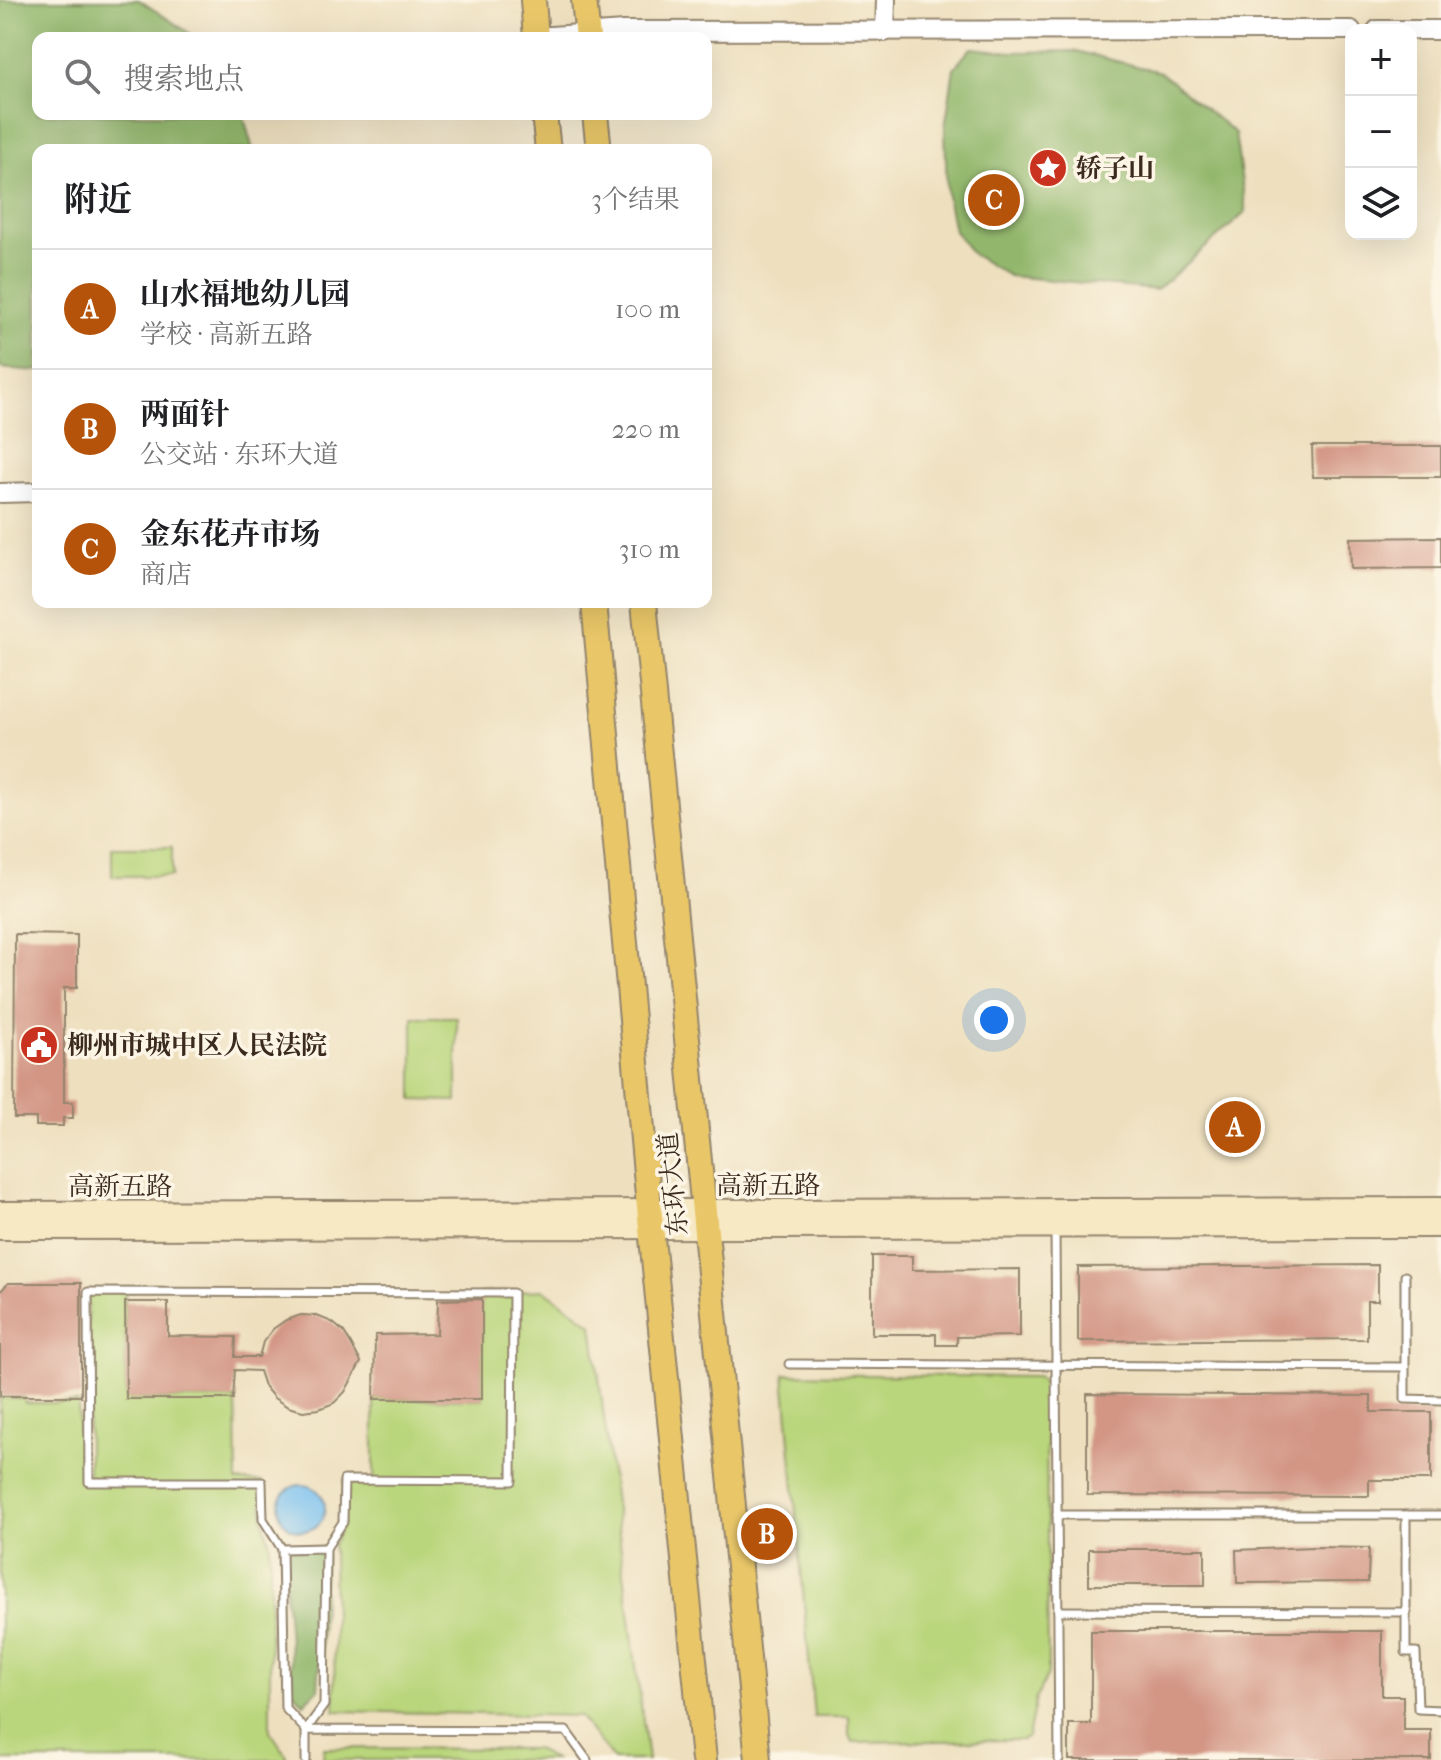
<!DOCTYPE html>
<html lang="zh">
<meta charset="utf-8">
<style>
:root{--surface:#fff;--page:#f2f2f2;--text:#202124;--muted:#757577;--line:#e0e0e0;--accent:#b45309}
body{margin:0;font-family:"IM FELL French Canon","Noto Serif SC",serif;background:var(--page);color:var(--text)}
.controls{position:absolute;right:24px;top:24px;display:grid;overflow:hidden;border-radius:16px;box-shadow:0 8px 32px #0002}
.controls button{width:72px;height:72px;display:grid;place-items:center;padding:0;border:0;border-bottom:2px solid var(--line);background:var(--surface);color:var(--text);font:40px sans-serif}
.you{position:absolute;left:994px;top:1020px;width:28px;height:28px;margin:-20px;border:6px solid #fff;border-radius:50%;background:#1a73e8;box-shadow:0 0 0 12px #1a73e833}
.badge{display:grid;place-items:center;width:52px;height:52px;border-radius:50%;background:var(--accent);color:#fff;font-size:26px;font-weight:700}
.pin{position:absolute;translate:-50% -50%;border:4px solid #fff;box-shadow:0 2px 8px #0006}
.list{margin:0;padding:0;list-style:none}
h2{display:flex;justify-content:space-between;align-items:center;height:104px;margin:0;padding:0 32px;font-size:34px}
h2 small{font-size:26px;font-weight:400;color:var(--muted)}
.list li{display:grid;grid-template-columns:52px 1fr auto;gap:24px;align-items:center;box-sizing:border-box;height:120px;padding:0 32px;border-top:2px solid var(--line)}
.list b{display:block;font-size:30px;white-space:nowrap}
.list p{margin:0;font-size:26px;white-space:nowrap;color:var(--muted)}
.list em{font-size:26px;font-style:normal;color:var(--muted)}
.icon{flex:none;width:44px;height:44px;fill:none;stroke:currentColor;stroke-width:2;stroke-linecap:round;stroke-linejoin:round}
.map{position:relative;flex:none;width:1441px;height:1760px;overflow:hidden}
.search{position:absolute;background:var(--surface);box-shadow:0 8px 32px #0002;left:32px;top:32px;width:680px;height:88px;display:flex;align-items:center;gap:20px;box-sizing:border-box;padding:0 28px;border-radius:16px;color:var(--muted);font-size:30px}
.panel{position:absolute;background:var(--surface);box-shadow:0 8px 32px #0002;left:32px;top:144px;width:680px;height:464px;border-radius:16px}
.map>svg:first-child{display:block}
.green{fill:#b9d67c;stroke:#7a804d;stroke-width:2}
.forest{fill:#92b76c;stroke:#667045;stroke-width:2}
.water{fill:#77c0f0;stroke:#597587;stroke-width:2}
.building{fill:#d39685}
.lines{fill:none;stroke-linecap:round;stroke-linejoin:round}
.service-casing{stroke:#94856e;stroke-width:11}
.tertiary-casing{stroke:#94856e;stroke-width:22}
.secondary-casing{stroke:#94856e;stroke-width:24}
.trunk-casing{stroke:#94856e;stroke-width:28}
.service{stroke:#fff;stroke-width:7}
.tertiary{stroke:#fff;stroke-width:18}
.secondary{stroke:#f6e9c3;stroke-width:20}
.trunk{stroke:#e9c769;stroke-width:24}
.labels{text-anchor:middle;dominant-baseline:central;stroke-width:7;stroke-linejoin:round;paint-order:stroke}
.poi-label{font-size:26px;font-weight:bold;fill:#3b2a1e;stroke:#fcf5e5;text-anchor:start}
.street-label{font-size:26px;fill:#3b2a1e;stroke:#fcf5e5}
</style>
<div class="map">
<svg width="1441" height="1760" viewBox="0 0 1441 1760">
<rect width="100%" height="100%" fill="#fcf5e5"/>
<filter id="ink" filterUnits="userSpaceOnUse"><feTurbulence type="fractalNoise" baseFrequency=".0125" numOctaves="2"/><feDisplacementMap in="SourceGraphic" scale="16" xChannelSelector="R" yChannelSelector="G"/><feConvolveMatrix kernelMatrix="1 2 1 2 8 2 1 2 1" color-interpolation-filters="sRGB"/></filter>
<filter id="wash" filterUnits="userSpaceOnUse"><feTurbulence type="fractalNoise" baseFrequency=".006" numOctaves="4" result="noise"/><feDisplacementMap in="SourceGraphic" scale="32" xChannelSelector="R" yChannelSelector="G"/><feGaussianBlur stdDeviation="1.8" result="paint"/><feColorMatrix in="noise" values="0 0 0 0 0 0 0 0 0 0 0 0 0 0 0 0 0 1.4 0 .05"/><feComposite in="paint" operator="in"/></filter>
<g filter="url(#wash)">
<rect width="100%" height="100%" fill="#eee0bf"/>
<g class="green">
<rect x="112" y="847" width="60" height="29"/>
<path d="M 413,1017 L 457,1017 L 457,1101 L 413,1100 Z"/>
<path d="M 544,1290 L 592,1324 L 648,1760 L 614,1760 L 579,1716 L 335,1711 L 333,1545 L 343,1522 L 344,1480 L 374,1480 L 374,1399 L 482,1399 L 481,1293 Z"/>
<path d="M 88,1292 L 125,1292 L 126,1399 L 236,1399 L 237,1481 L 262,1482 L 263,1519 L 270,1544 L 270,1731 L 286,1754 L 286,1760 L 0,1760 L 0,1398 L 24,1398 L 25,1403 L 78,1403 L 79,1481 L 88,1482 Z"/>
<path d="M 784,1374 L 1038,1377 L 1046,1387 L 1048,1674 L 1036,1698 L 1028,1737 L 1023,1740 L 852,1742 L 849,1735 L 849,1717 L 814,1717 Z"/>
<path d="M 324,1748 L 535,1749 L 554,1760 L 323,1760 Z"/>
</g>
<g class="forest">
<path d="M 0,0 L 139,0 L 197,38 L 38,38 L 38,114 L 243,114 L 253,150 L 38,150 L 38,371 L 0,368 Z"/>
<path d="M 971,48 L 1013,52 L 1076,51 L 1160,72 L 1235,133 L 1246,212 L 1157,290 L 1009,276 L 972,254 L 954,230 L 947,196 L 945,128 L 954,68 Z"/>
<path d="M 326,1548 L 318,1689 L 304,1703 L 293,1692 L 282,1549 Z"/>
</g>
<circle class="water" cx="302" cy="1508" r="23"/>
<g id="blocks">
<g class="building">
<path d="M 1312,446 L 1441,446 L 1441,477 L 1313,477 Z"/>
<path d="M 1441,537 L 1441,568 L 1351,569 L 1350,538 Z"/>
<path d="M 15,934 L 77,935 L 77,988 L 64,988 L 64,1102 L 73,1102 L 73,1118 L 63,1118 L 63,1126 L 36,1126 L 36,1118 L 14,1118 Z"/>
<path d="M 872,1256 L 912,1256 L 912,1270 L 1020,1269 L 1020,1336 L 957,1337 L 957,1345 L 936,1345 L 936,1334 L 872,1334 Z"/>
<path d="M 1378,1265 L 1378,1301 L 1367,1301 L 1367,1339 L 1078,1341 L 1078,1267 Z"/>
<path d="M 8,1283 L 81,1283 L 81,1396 L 0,1396 L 0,1292 Z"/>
<path d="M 482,1299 L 482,1399 L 374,1399 L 375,1335 L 437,1334 L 438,1300 Z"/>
<path d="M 125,1302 L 168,1302 L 168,1336 L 236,1337 L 235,1357 L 259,1357 L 263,1342 L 273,1329 L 286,1320 L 301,1315 L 317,1316 L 332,1322 L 344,1332 L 361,1362 L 345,1392 L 334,1403 L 319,1409 L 303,1411 L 288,1407 L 274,1398 L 264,1386 L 259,1371 L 235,1370 L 233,1399 L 126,1399 Z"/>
<path d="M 1087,1394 L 1371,1396 L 1371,1412 L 1431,1412 L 1431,1480 L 1369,1480 L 1369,1496 L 1087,1495 Z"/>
<path d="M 1314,1547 L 1369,1548 L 1368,1582 L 1237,1583 L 1236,1550 Z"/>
<rect x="1089" y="1549" width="116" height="36"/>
<path d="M 1091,1631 L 1382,1631 L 1382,1696 L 1403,1696 L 1403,1730 L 1431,1730 L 1431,1760 L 1069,1760 L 1069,1724 L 1091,1724 Z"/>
</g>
</g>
</g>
<g filter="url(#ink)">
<use href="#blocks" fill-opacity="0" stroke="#94856e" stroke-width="2"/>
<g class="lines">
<defs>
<g id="service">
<path d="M 1055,1230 L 1059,1760"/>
<path d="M 1405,1276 L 1405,1399 L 1441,1400"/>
<path d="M 789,1364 L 1405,1367"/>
<path d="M 1057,1515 L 1441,1515"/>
<path d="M 1406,1515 L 1406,1652 L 1416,1652 L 1418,1709 L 1441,1710"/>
<path d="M 282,1549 L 263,1519 L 262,1482 L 89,1482 L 88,1292 L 513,1293 L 512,1481 L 344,1480 L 343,1522 L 326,1548"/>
<path d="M 1058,1611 L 1407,1612"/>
<path d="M 306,1760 L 306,1730 L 324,1705 L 326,1548 L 282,1549 L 285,1708 L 306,1730 L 566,1731 L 587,1760"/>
</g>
<g id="tertiary">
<path d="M 1377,30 L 1441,30"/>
<path d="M 885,32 L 886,0"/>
<path d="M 536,37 L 624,31 L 1351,30"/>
<path d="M 0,493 L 38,492"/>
</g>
<g id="secondary">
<path d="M 0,1212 L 1441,1208"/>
<path d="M 0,1229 L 1441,1227"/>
</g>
<g id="trunk">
<path d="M 533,0 L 536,38"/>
<path d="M 584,0 L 588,38"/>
<path d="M 544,114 L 548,150"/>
<path d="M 595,114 L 599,150"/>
<path d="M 594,602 L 651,1228 L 704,1760"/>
<path d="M 644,602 L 758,1760"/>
</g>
</defs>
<use href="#service" class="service-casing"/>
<use href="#tertiary" class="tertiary-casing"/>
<use href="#secondary" class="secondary-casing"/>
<use href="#trunk" class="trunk-casing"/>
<use href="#service" class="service"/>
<use href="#tertiary" class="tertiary"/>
<use href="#secondary" class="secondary"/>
<use href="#trunk" class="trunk"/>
</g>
</g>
<defs>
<symbol id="sight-disc" viewBox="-11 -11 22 22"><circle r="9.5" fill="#c8321e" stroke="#fcf5e5"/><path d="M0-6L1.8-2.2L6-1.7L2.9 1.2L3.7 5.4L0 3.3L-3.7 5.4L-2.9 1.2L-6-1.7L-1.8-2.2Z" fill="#fff"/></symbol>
<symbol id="civic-disc" viewBox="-11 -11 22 22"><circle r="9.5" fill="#c8321e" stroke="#fcf5e5"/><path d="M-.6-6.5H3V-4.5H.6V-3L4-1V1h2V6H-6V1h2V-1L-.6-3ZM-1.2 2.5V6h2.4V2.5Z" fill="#fff"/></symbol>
</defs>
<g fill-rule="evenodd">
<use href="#sight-disc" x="1026" y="146" width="44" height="44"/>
<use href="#civic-disc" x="17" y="1023" width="44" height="44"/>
</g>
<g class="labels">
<g class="poi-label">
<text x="1076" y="168">轿子山</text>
<text x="67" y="1045">柳州市城中区人民法院</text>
</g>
<g class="street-label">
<text transform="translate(673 1184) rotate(-96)">东环大道</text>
<text x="768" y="1185">高新五路</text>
<text x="120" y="1186">高新五路</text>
</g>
</g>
</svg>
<div class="controls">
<button>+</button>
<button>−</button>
<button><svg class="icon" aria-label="layers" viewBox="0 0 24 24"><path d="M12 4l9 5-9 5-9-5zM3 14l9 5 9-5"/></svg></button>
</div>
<div class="you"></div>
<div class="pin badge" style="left:1235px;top:1127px">A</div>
<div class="pin badge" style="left:767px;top:1534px">B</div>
<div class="pin badge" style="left:994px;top:200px">C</div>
<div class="search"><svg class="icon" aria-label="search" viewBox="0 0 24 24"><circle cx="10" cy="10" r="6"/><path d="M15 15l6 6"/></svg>搜索地点</div>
<section class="panel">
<h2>附近<small>3个结果</small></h2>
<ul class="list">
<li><span class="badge">A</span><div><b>山水福地幼儿园</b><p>学校 · 高新五路</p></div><em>100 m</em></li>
<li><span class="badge">B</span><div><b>两面针</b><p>公交站 · 东环大道</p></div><em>220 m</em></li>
<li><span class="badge">C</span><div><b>金东花卉市场</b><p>商店</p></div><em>310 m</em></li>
</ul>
</section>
</div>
